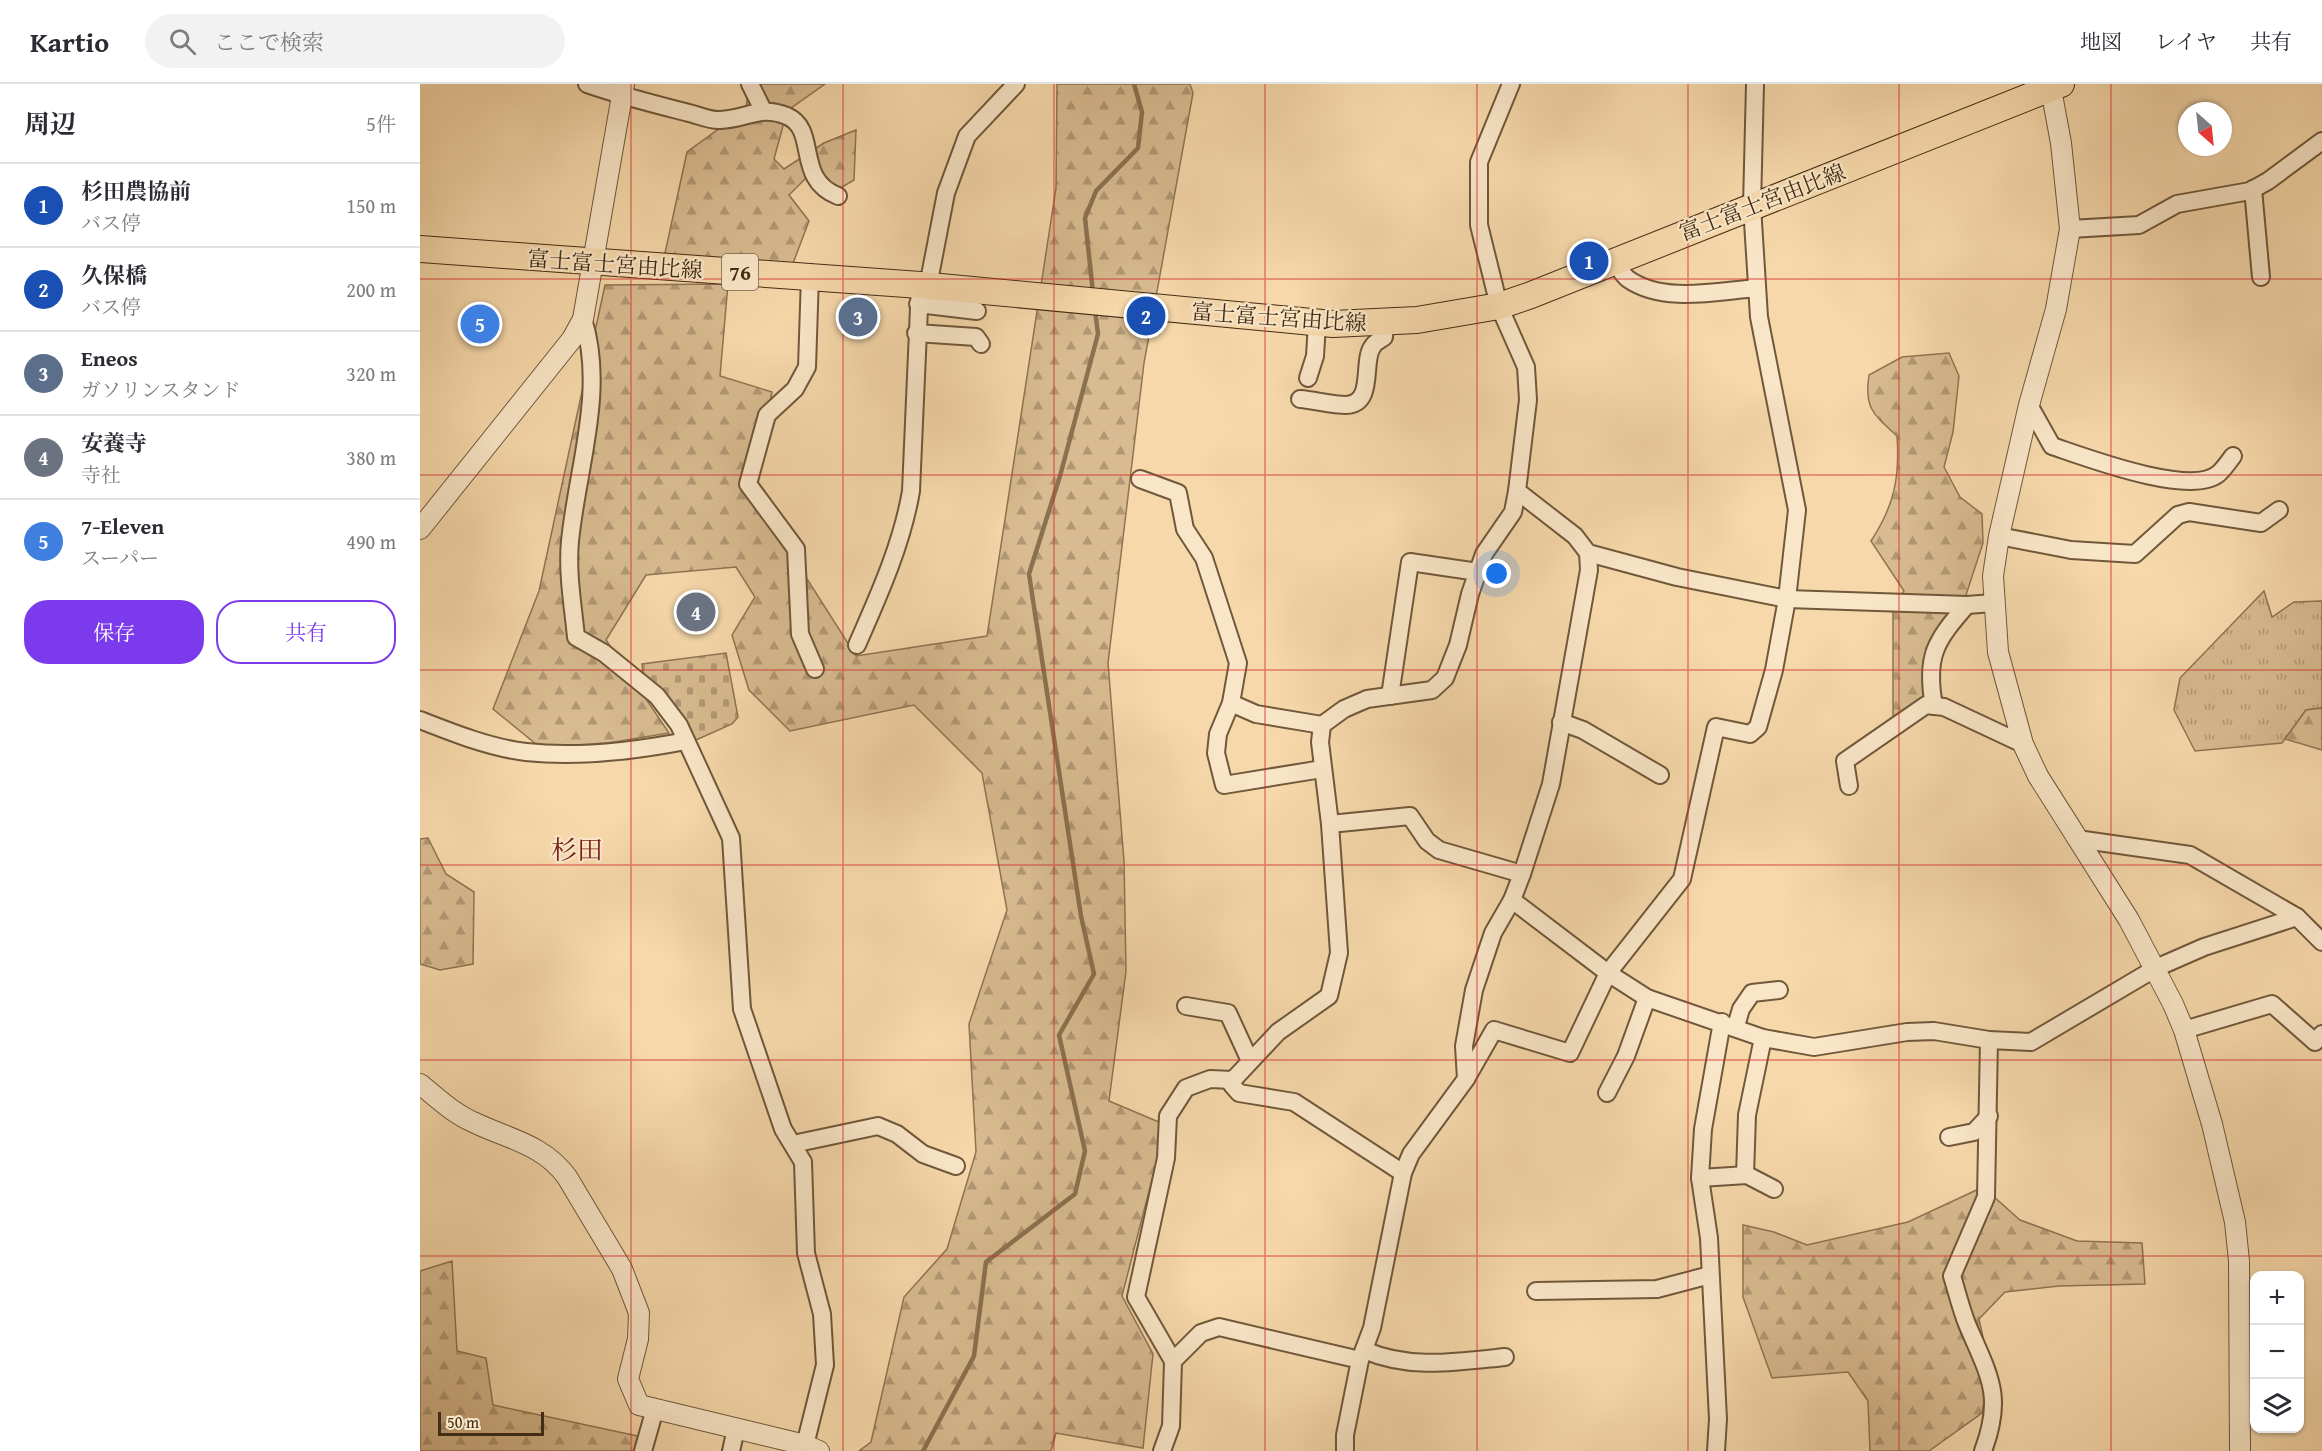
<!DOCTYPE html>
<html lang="ja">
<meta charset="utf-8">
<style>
:root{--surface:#fff;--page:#f2f2f3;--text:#2b2b33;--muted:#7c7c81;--line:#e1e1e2;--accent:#7c3aed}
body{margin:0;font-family:"Gentium Book Plus","Noto Serif JP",serif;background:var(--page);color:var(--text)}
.controls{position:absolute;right:18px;bottom:18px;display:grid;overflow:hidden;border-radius:12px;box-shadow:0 2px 4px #0004}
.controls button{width:54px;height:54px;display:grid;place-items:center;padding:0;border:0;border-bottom:2px solid var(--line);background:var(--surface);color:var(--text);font:30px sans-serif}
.compass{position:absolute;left:1758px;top:18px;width:54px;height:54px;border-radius:50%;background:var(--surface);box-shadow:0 2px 4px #0004;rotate:153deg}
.scale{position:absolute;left:18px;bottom:15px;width:106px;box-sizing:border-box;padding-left:6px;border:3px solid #432d14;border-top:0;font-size:16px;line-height:21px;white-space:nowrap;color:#432d14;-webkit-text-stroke:4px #f9e6c8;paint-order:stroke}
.you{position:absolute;left:1077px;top:490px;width:21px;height:21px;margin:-15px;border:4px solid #fff;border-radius:50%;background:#1a73e8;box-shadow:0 0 0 9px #1a73e833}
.badge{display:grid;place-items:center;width:39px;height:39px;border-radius:50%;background:var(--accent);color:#fff;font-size:20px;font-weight:700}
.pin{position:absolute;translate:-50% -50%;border:3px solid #fff;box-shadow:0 2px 6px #0006}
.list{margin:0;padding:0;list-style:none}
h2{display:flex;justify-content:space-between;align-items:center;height:78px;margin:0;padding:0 24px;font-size:26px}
h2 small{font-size:20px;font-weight:400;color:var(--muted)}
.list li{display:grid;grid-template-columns:39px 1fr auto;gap:18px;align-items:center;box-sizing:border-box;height:84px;padding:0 24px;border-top:2px solid var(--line)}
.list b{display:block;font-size:22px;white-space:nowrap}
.list p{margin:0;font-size:20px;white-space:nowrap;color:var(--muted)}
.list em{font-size:20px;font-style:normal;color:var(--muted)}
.actions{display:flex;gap:12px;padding:18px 24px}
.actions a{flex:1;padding:14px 0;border:2px solid var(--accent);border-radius:24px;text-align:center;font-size:21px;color:var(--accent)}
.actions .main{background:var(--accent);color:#fff}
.icon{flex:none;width:33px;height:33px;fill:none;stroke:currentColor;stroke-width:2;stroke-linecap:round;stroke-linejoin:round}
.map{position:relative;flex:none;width:1902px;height:1367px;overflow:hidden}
header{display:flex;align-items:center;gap:36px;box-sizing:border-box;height:84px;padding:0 30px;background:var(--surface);border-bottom:2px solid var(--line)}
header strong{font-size:28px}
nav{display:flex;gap:33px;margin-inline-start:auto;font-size:21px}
.search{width:420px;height:54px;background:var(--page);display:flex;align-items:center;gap:15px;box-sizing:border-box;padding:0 21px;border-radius:33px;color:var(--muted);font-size:22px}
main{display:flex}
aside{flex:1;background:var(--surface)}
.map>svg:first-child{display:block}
.grass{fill:url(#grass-tufts);stroke:#8e7452;stroke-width:1.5}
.forest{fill:url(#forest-firs);stroke:#8e7452;stroke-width:1.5}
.cemetery{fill:url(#cemetery-stones);stroke:#8e7452;stroke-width:1.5}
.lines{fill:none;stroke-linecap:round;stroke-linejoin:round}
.stream{stroke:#8a714f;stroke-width:4.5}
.minor-casing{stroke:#70583a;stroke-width:20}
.tertiary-casing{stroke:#70583a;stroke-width:22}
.primary-casing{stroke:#432d14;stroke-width:28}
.minor{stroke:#f9e6c8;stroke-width:16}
.tertiary{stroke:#f9e6c8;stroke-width:20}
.primary{stroke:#f6d8aa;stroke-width:26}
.grid{fill:none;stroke:#d62828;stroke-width:1.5;stroke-opacity:0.55}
.labels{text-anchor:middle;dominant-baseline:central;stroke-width:4.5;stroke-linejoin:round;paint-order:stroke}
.shield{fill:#f9e6c8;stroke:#7a644a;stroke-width:1.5}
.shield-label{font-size:21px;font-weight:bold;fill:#432d14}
.street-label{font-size:22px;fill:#432d14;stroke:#f9e6c8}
.quarter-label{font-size:26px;fill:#7a1f14;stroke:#f9e6c8}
</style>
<header>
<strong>Kartio</strong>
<div class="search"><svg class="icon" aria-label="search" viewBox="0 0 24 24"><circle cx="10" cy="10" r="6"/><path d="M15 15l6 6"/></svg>ここで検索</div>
<nav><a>地図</a><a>レイヤ</a><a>共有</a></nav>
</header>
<main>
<aside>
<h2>周辺<small>5件</small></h2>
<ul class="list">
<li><span class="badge" style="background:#1a4fb4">1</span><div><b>杉田農協前</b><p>バス停</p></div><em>150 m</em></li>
<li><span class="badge" style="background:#1a4fb4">2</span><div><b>久保橋</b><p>バス停</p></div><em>200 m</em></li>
<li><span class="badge" style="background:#5c6f8a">3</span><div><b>Eneos</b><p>ガソリンスタンド</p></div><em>320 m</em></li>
<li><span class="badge" style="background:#6b7280">4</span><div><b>安養寺</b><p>寺社</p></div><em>380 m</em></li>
<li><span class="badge" style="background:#3f7fe0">5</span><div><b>7-Eleven</b><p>スーパー</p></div><em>490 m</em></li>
</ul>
<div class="actions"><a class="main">保存</a><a>共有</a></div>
</aside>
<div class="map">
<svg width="1902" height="1367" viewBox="0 0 1902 1367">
<defs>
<pattern id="grass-tufts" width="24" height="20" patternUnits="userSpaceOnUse" patternTransform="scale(1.5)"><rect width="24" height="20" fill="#d8bb90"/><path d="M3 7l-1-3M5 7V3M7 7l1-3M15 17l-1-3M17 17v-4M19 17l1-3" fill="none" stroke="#b19874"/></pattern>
<pattern id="forest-firs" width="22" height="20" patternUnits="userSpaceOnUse" patternTransform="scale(1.5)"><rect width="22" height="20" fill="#d8bb90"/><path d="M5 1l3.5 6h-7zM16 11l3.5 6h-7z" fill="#b19874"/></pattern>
<pattern id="cemetery-stones" width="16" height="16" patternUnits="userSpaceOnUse" patternTransform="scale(1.5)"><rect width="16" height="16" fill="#d8bb90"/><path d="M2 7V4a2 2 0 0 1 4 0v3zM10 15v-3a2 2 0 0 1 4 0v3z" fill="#b19874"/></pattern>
</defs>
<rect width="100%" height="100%" fill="#f6d8aa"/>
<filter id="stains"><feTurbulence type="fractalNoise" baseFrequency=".00333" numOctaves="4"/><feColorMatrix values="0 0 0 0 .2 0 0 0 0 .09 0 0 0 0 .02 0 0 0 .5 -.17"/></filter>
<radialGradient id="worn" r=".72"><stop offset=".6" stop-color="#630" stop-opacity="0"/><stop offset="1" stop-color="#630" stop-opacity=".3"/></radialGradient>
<path class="grass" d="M 1844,507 L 1852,533 L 1874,518 L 1902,517 L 1902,624 L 1886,626 L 1862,659 L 1775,667 L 1754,626 L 1760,594 Z"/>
<g class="forest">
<path d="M 329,0 L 405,0 L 367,27 L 354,75 L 364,85 L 404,59 L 436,46 L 434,96 L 417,106 L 392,88 L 369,111 L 389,137 L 372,182 L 283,181 L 245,169 L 267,68 L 326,25 Z"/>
<path d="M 637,0 L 770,0 L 773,9 L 724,279 L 688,579 L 704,777 L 706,887 L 689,1017 L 746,1041 L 702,1212 L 733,1270 L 723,1364 L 636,1349 L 631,1367 L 439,1367 L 451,1358 L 484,1213 L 527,1165 L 556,1068 L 549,940 L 587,826 L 562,689 L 494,621 L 370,647 L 329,606 L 312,551 L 335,513 L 316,483 L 226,491 L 186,556 L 249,649 L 127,669 L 73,625 L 119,507 L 185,201 L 308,200 L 300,292 L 352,308 L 333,410 L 436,572 L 567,552 L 636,104 Z"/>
<path d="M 1529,269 L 1539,292 L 1533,348 L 1524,383 L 1540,413 L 1562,430 L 1563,459 L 1546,511 L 1524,550 L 1505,615 L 1473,636 L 1473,519 L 1484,507 L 1451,457 C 1474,422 1480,394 1477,352 C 1453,330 1444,324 1449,291 L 1482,273 Z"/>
<path d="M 1902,624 L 1902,666 L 1865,655 L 1886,626 Z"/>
<path d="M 8,754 L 26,790 L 54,808 L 53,880 L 20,886 L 0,880 L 0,755 Z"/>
<path d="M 1563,1103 L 1600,1136 L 1657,1157 L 1722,1159 L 1725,1200 L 1639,1202 L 1585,1208 L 1559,1235 L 1570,1285 L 1562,1329 L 1509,1367 L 1450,1367 L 1448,1317 L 1428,1288 L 1352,1294 L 1323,1213 L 1323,1141 L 1354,1148 L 1387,1161 L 1488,1138 Z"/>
<path d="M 32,1177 L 37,1267 L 66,1274 L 73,1321 L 227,1354 L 220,1367 L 0,1367 L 0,1187 Z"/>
</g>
<path class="cemetery" d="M 306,569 L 318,633 L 312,640 L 267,660 L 224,597 L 222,580 Z"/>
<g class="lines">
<g class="stream">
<path d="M 673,209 L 665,134 L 676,107 L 718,64 L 722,28 L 714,0"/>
<path d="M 503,1367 L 554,1272 L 566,1178 L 655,1110 L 665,1067 L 639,951 L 674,890 L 661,832 L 609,490 L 640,392 L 678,250 L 675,226"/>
</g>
<defs>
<g id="minor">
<path d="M 167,0 C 201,12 234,20 269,29 C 278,31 291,37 300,36 C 327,35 339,21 367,32 C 399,46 374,95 418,112"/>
<path d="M 330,0 L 343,26"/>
<path d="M 1833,105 L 1841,193"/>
<path d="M 1650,145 L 1719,141 L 1757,120 L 1830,107 L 1848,97 L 1902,57"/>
<path d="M 1194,177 C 1198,183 1203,191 1208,195 C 1244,220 1297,207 1337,204"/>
<path d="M 390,192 L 387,283 L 375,305 L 347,331 L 328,400 L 376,465 L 380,550 L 395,585"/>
<path d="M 508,202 L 526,109 L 547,52 L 596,0"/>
<path d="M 498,220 L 557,227"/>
<path d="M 163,235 C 186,306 157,385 150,457 C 147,489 153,522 156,553 L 184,569 L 237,612 L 259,641 L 311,754 L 322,925 L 363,1045 L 383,1078 L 386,1169 L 402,1230 L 405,1281 L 385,1361"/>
<path d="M 496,249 L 556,253 L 561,260"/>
<path d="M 888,294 L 895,272 L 897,239"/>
<path d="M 880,315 C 894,316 912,321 926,321 C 956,320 941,276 953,262 C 955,258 960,256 964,253 L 965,239"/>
<path d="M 1609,321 L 1632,362 C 1665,373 1770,413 1798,390 C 1804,385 1809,377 1813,372"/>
<path d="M 720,395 L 758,409 L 765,445 L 784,474 L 818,579 L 811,619 L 798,650 L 796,669 L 804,701 L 902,685"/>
<path d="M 1579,452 L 1651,466 L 1715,470 L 1758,431 L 1769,428 L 1841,439 L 1859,426"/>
<path d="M 1168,469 L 1257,493 L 1367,515 L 1547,521 L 1573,519"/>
<path d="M 437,561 C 459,511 482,460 491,407 L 500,201"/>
<path d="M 970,612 L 990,478 L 1058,488"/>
<path d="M 811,619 L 836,630 L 902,641"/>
<path d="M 1514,622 C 1505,573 1515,557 1547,521"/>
<path d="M 0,636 C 33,649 71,664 106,668 C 159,674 214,667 266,657"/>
<path d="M 1141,638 L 1163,646 L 1240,691"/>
<path d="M 1429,702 L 1425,677 L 1506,621 L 1524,623 L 1603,660"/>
<path d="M 910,740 L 990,732 L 1007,757 L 1019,766 L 1102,790"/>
<path d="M 1657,755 L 1770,771 L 1877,833 L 1902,858"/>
<path d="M 1092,816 L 1188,889 L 1227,914 L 1343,954 L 1394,963 L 1487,948 L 1514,947 L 1569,956 L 1611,958 L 1736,884 L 1784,863 L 1877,833"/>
<path d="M 766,922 L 808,929 L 830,977"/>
<path d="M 1316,942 L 1321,925 L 1332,909 L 1359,906"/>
<path d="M 1764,946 L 1852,920 L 1895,958 L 1902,950"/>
<path d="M 1046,995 L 1074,946 L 1150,969 L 1188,889 L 1262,795 L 1296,643 L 1330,650 L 1338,643 L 1354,586 L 1367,515 L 1377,426 L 1339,233 L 1332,122 L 1335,0"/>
<path d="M 813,996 L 812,1001 L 819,1009 L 874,1018 L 983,1089"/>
<path d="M 1187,1009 L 1206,972 L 1227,914"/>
<path d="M 1529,1053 L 1554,1048 L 1569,1032"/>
<path d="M 373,1060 L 458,1042 L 477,1050 L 503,1070 L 536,1082"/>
<path d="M 1325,1091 L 1327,1031 L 1343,954"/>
<path d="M 1280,1094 L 1327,1091 L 1354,1105"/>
<path d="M 1116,1207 L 1237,1205 L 1290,1191"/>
<path d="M 944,1266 C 990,1286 1036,1278 1085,1273"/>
<path d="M 753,1277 L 716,1213 L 746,1074 L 748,1032 L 766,1004 L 790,995 L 813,996 L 858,948 L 909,912 L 919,869 L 910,740 L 900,658 L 902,641 L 924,625 L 947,615 L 1012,606 L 1025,594 L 1038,561 L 1050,510 L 1064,470 L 1093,428 L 1097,407"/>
<path d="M 223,1367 L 235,1325"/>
<path d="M 311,1367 L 316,1345"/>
<path d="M 742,1367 L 751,1342 L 753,1277 L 781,1249 L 799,1243 L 940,1276 L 952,1244 L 983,1089 L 991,1070 L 1046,995 L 1044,962 L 1054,906 L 1073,849 L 1092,816 L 1102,790 L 1131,700 L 1169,486 L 1168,469 L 1155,452 L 1097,407 L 1108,316 L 1106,283 L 1079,222 L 1059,141 L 1059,78 L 1091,0"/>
<path d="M 925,1367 L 925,1351 L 940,1276"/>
<path d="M 1296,1367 L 1298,1335 L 1289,1154 L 1280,1094 L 1283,1045 L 1302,938"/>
<path d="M 1563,1367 C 1584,1311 1569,1292 1547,1240 C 1541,1225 1537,1208 1532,1192 L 1566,1113 L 1569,956"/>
</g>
<g id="tertiary">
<path d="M 1630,0 L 1641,59 L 1650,145 L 1636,225 L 1609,321 L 1579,452 L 1573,492 L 1578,568 L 1603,660 L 1618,692 L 1709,836 L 1753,920 L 1764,946 L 1792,1040 L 1815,1138 L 1819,1177 L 1820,1367"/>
<path d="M 0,445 L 152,255 L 163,235 L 204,0"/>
<path d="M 0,1000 C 17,1014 33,1029 53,1038 C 88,1055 123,1060 147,1093 L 202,1185 L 219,1229 L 218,1255 L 208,1295 L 219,1321 L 385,1361 L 399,1367"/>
</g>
<path id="primary" d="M 0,165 L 500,201 L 913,240 L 997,236 L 1079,222 L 1111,211 L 1641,0"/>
</defs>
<use href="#minor" class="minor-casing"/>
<use href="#tertiary" class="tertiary-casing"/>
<use href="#primary" class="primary-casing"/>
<use href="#minor" class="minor"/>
<use href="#tertiary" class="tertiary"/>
<use href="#primary" class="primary"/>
</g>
<path class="grid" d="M 211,0 L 211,1367M 423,0 L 423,1367M 634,0 L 634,1367M 845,0 L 845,1367M 1057,0 L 1057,1367M 1268,0 L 1268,1367M 1479,0 L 1479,1367M 1691,0 L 1691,1367M 0,195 L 1902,195M 0,391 L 1902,391M 0,586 L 1902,586M 0,781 L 1902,781M 0,976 L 1902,976M 0,1172 L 1902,1172"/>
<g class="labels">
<rect class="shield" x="302" y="170" width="36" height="36" rx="4.5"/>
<g class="shield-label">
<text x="320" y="188">76</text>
</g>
<g class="street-label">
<text transform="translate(1342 118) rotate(-21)">富士富士宮由比線</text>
<text transform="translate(195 180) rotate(4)">富士富士宮由比線</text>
<text transform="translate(859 233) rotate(4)">富士富士宮由比線</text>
</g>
<g class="quarter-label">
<text x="157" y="765">杉田</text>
</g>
</g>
<rect width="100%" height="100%" filter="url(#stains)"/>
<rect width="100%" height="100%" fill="url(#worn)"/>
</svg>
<div class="controls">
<button>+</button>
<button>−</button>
<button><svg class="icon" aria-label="layers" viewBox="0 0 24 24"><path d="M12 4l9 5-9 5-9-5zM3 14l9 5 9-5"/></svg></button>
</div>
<svg class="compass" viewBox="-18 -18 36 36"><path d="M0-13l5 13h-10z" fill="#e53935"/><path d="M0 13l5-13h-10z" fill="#7c7c81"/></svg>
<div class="scale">50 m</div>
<div class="you"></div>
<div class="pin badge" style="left:1169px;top:177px;background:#1a4fb4">1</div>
<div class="pin badge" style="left:726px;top:232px;background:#1a4fb4">2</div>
<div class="pin badge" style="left:438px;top:233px;background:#5c6f8a">3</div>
<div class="pin badge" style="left:276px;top:528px;background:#6b7280">4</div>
<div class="pin badge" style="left:60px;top:240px;background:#3f7fe0">5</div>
</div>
</main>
